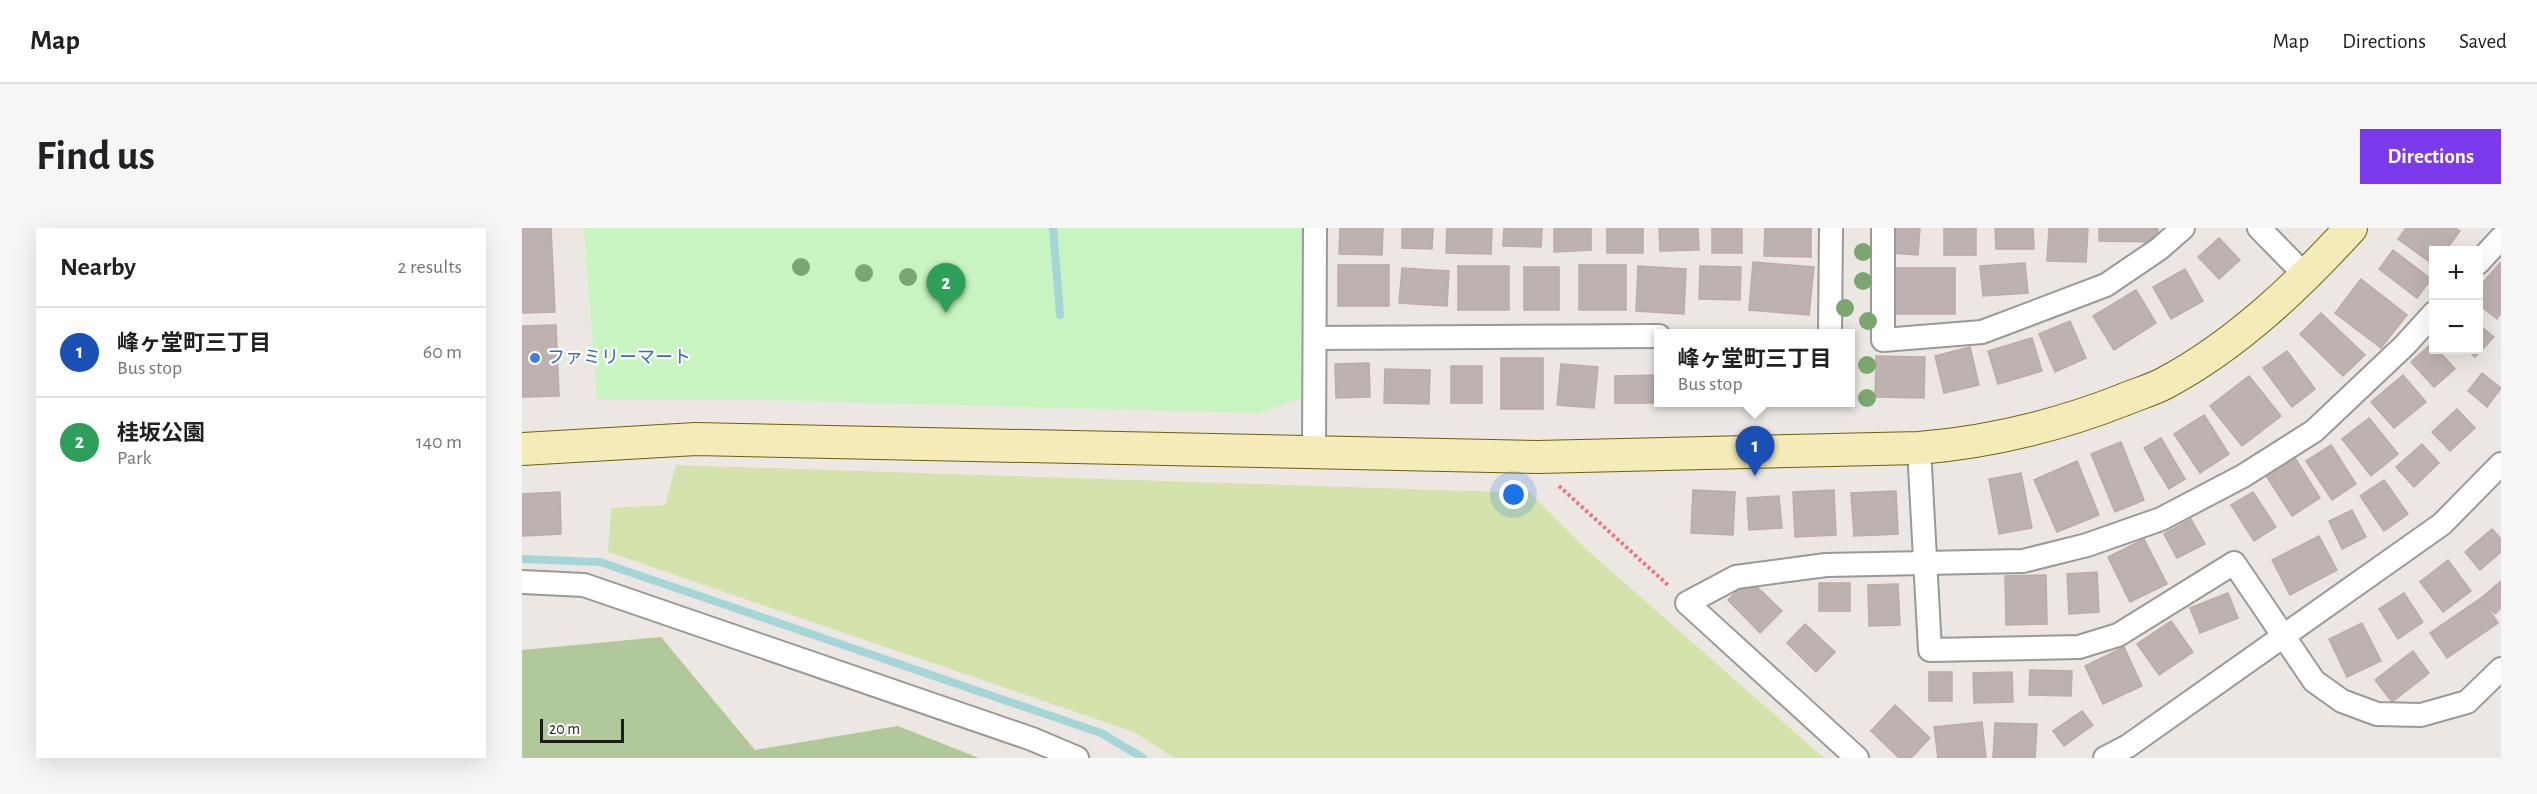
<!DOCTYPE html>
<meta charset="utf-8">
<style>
:root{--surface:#fff;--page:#f6f6f6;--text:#202124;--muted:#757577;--line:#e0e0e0;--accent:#7c3aed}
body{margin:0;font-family:"Alegreya Sans","Noto Sans JP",sans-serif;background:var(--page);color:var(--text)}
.controls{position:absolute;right:18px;top:18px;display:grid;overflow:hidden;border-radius:0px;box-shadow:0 6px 24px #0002}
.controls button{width:54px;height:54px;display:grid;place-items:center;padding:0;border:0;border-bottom:2px solid var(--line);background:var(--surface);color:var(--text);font:30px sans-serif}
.scale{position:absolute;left:18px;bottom:15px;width:84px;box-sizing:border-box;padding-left:6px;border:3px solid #1c1c1c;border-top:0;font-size:16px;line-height:21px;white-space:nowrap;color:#1c1c1c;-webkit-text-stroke:4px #fff;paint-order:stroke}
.you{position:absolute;left:992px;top:267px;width:21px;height:21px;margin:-15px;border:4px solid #fff;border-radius:50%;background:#1a73e8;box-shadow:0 0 0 9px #1a73e833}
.badge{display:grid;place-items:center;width:39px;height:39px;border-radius:50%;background:var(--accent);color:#fff;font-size:20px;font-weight:700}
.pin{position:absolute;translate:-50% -50px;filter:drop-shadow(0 2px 3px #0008)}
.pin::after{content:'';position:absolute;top:32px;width:21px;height:18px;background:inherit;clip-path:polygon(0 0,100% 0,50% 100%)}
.popup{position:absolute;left:1132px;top:101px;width:201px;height:78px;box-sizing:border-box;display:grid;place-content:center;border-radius:0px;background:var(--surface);filter:drop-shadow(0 2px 4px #0005);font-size:20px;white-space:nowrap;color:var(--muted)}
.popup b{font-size:22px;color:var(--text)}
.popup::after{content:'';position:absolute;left:50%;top:100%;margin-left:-12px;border:12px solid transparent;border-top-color:var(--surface)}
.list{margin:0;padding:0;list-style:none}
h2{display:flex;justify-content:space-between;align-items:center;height:78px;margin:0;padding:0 24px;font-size:26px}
h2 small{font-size:20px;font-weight:400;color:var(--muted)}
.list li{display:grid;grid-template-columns:39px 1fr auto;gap:18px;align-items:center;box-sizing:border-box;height:90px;padding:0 24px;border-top:2px solid var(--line)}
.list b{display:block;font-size:22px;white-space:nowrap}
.list p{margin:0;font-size:20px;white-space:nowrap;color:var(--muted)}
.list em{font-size:20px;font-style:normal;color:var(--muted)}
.map{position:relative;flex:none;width:1979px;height:530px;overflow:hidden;border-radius:0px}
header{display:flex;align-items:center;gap:36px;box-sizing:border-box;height:84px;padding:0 30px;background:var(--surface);border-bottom:2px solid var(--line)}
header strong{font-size:28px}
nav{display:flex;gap:33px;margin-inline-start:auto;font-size:21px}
.intro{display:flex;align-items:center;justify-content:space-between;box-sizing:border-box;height:144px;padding:0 36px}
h1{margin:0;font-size:42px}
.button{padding:15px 27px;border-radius:0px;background:var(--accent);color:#fff;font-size:21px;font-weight:700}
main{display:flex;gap:36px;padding:0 36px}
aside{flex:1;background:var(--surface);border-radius:0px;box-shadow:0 6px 24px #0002}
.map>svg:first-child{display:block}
.grass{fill:#d3e3ab}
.forest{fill:#b1c99a}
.park{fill:#c8f4c1}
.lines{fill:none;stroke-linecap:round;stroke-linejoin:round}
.stream{stroke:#a5d6d7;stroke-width:8}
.building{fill:#bdb2af;stroke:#bdaba6;stroke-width:1.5}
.street-casing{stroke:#999;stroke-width:26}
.secondary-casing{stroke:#69600d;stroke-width:34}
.path{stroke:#ee717e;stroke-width:4;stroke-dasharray:3 3;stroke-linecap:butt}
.street{stroke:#fff;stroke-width:22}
.secondary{stroke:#f4ebb9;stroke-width:32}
.tree{fill:#7ba670}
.shop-dot{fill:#3f7fe0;stroke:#fff;stroke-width:2}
.labels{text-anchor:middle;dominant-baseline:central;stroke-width:4.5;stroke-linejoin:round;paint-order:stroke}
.shop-label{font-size:18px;fill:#366cbe;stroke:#fff;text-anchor:start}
</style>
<header>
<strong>Map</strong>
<nav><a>Map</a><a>Directions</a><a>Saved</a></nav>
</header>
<div class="intro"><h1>Find us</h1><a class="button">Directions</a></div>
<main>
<aside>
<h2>Nearby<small>2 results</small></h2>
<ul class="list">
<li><span class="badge" style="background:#1a4fb4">1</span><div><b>峰ヶ堂町三丁目</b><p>Bus stop</p></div><em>60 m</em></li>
<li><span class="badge" style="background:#2e9e5b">2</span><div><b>桂坂公園</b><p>Park</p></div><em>140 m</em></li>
</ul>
</aside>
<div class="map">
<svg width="1979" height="530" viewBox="0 0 1979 530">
<rect width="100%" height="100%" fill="#ece7e2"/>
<path class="grass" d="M 154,237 L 1008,265 L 1065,322 L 1302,530 L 652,530 L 612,504 L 86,324 L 89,280 L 143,277 Z"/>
<path class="forest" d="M 139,409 L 233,522 L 376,498 L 457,530 L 0,530 L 0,422 Z"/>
<path class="park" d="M 62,0 L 780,0 L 779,170 L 737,185 L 238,172 L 75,172 Z"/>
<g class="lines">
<g class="stream">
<path d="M 531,0 L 538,87"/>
<path d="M 0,331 L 78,334 L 579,505 L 621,530"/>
</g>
</g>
<g class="building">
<path d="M 0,0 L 29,0 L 33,84 L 0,85 Z"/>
<path d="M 818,0 L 861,0 L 860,27 L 817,26 Z"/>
<path d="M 880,0 L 911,0 L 910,21 L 880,20 Z"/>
<path d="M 925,0 L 970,0 L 969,26 L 924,25 Z"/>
<path d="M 982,0 L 1020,0 L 1019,19 L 981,18 Z"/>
<path d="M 1032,0 L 1069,0 L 1069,22 L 1032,24 Z"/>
<rect x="1085" y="0" width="36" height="25"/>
<path d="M 1137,0 L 1176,0 L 1177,22 L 1138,23 Z"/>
<rect x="1190" y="0" width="30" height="25"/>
<path d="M 1243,0 L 1289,0 L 1289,29 L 1242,28 Z"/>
<path d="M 1372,0 L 1398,0 L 1396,27 L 1369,25 Z"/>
<rect x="1422" y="0" width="32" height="27"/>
<path d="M 1473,0 L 1511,0 L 1512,21 L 1474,21 Z"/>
<path d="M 1527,0 L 1566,0 L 1564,34 L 1525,33 Z"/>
<path d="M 1577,0 L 1636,0 L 1636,14 L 1577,13 Z"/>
<path d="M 1884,0 L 1933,0 L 1938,3 L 1924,22 L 1912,22 L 1912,37 L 1876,11 Z"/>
<path d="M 1697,10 L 1718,32 L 1697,51 L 1676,29 Z"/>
<path d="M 1871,22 L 1909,51 L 1895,70 L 1857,41 Z"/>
<path d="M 1231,34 L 1292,39 L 1287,87 L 1227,82 Z"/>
<path d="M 1979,34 L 1979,85 L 1975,91 L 1956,76 L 1956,60 Z"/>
<path d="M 1503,35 L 1506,65 L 1461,68 L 1458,38 Z"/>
<rect x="816" y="37" width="51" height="41"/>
<rect x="1057" y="37" width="47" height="45"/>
<rect x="936" y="38" width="51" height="44"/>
<path d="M 1116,38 L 1164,41 L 1162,86 L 1114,83 Z"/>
<path d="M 1178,38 L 1219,39 L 1218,72 L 1177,71 Z"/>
<rect x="1002" y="39" width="35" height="43"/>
<path d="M 880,40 L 927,43 L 925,78 L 877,75 Z"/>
<rect x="1373" y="40" width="60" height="46"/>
<path d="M 1663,41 L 1681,73 L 1649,91 L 1631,59 Z"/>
<path d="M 1839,51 L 1885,87 L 1859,120 L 1813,85 Z"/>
<path d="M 1614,62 L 1634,95 L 1592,122 L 1571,88 Z"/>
<path d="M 1799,85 L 1843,127 L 1821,148 L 1778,106 Z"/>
<path d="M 1548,93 L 1564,130 L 1533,144 L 1517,106 Z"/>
<path d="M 1956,96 L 1972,109 L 1953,129 L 1945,122 L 1956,122 Z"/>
<path d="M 34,97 L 37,168 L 0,169 L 0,98 Z"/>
<path d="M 1510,110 L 1520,143 L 1476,156 L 1466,123 Z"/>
<path d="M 1910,115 L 1912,122 L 1916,122 L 1933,141 L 1912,159 L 1889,134 Z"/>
<path d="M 1448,119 L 1457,157 L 1422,165 L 1413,128 Z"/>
<path d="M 1765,123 L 1793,161 L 1770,179 L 1741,140 Z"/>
<path d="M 1354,128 L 1403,129 L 1402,170 L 1353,169 Z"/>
<rect x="979" y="130" width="42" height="51"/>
<path d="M 847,135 L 848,169 L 814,170 L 813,136 Z"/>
<path d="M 1039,136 L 1076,139 L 1072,180 L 1035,177 Z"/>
<rect x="929" y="138" width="31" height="37"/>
<path d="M 863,141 L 908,142 L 907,176 L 862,175 Z"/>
<path d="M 1960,145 L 1979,160 L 1965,179 L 1946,163 Z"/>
<path d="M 1137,147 L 1138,175 L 1093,175 L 1093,148 Z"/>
<path d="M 1881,147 L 1904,174 L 1872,200 L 1849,174 Z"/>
<path d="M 1727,148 L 1759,188 L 1720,218 L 1688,178 Z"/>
<rect x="1139" y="174" width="55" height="2"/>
<path d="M 1208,174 L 1253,174 L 1253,176 L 1208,177 Z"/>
<path d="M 1935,181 L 1953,200 L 1928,223 L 1910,204 Z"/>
<path d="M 1682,187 L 1707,226 L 1678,245 L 1652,206 Z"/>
<path d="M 1847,190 L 1876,226 L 1849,248 L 1820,211 Z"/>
<path d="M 1639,210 L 1663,251 L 1647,261 L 1622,220 Z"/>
<path d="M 1599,214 L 1622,272 L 1593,284 L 1569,226 Z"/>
<path d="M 1900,216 L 1917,235 L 1892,259 L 1874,239 Z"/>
<path d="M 1809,217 L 1834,256 L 1810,272 L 1784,233 Z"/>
<path d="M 1770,225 L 1798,270 L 1770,288 L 1741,243 Z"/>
<path d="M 1555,233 L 1577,287 L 1535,304 L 1512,252 Z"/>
<path d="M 1499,245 L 1510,300 L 1477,306 L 1467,251 Z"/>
<path d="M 1862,252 L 1886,286 L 1862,303 L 1838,268 Z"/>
<path d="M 1171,262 L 1213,264 L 1211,307 L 1169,305 Z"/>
<path d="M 1312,262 L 1314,307 L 1273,309 L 1271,264 Z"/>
<path d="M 1374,263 L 1376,306 L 1332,308 L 1329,265 Z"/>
<path d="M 38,264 L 39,306 L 0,308 L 0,266 Z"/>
<path d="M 1731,264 L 1754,299 L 1732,313 L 1709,277 Z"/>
<path d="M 1257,268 L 1260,300 L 1227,302 L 1225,270 Z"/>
<path d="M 1830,282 L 1844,309 L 1820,321 L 1807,293 Z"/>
<path d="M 1669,291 L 1683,316 L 1655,330 L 1642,306 Z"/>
<path d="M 1970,301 L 1979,311 L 1979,324 L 1958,342 L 1943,324 Z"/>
<path d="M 1797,308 L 1815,342 L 1768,367 L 1750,332 Z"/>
<path d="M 1622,311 L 1645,356 L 1608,374 L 1586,329 Z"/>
<path d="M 1926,332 L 1949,363 L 1921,384 L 1898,354 Z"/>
<path d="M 1575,344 L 1577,384 L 1547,386 L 1545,346 Z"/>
<path d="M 1524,347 L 1525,396 L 1484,397 L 1483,348 Z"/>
<path d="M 1227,351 L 1260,383 L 1238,405 L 1206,372 Z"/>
<path d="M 1979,353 L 1979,380 L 1973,386 L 1959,370 Z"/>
<rect x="1297" y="355" width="31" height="28"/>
<path d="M 1376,356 L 1378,397 L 1347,398 L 1346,357 Z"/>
<path d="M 1706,365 L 1716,390 L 1678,405 L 1668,380 Z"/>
<path d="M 1882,365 L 1901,394 L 1876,411 L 1857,381 Z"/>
<path d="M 1959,370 L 1976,395 L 1925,430 L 1908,405 Z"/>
<path d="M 1649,393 L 1671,424 L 1637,447 L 1615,416 Z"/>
<path d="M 1840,395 L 1859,433 L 1825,449 L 1807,411 Z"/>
<path d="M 1283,396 L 1313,424 L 1294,444 L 1265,415 Z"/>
<path d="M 1602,419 L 1620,458 L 1581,476 L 1563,438 Z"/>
<path d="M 1891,423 L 1907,445 L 1870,474 L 1853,452 Z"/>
<path d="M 1508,442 L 1550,443 L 1549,468 L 1507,467 Z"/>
<rect x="1407" y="444" width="23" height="29"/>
<path d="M 1490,444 L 1491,474 L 1452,475 L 1451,445 Z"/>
<path d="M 1373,477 L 1408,510 L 1389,530 L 1377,530 L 1349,503 Z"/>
<path d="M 1560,483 L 1571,497 L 1542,518 L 1531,503 Z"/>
<path d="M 1460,494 L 1464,530 L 1416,530 L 1412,499 Z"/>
<path d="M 1473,495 L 1515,496 L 1513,530 L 1471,530 Z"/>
</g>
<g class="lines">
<defs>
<g id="street">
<path d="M 1361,0 L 1361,112 L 1460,104 L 1584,57 L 1637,21 L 1661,0"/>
<path d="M 1737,0 L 1785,49"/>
<path d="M 1956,35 L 1979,10"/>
<path d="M 1308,106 L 1309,0"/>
<path d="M 793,110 L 1137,108"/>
<path d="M 1397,220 L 1408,422 L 1557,419 L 1596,407 L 1712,335 L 1792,453 L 1820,473 L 1855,486 L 1899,487 L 1945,474 L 1979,441"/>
<path d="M 792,225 L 793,0"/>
<path d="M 0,354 L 62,357 L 510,511 L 555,530"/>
<path d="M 1335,530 L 1165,375 L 1214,349 L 1304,337 L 1501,333 L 1565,317 L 1639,291 L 1721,248 L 1792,203 L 1883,117 L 1912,85"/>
<path d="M 1583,530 L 1606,518 L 1920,296 L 1979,236"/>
</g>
<path id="secondary" d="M 0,221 L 174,211 L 1016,229 L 1397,220 C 1467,214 1535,198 1601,172 C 1615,166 1630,162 1643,155 C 1714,117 1775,59 1829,0"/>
</defs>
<use href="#street" class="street-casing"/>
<use href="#secondary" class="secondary-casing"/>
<path class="path" d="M 1037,258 L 1147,358"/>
<use href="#street" class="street"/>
<use href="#secondary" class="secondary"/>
</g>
<g class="tree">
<circle cx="1341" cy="24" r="9"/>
<circle cx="279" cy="39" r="9"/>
<circle cx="342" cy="45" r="9"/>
<circle cx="386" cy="49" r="9"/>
<circle cx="425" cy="49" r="9"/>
<circle cx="1341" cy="53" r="9"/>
<circle cx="1323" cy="80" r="9"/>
<circle cx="1346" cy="93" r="9"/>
<circle cx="1345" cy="137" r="9"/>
<circle cx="1345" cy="170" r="9"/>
</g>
<circle class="shop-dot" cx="13" cy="130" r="6"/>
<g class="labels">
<g class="shop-label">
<text x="25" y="130">ファミリーマート</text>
</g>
</g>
</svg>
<div class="controls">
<button>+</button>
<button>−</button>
</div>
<div class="scale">20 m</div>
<div class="you"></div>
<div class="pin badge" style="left:1233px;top:248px;background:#1a4fb4">1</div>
<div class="popup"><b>峰ヶ堂町三丁目</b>Bus stop</div>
<div class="pin badge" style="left:424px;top:85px;background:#2e9e5b">2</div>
</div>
</main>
